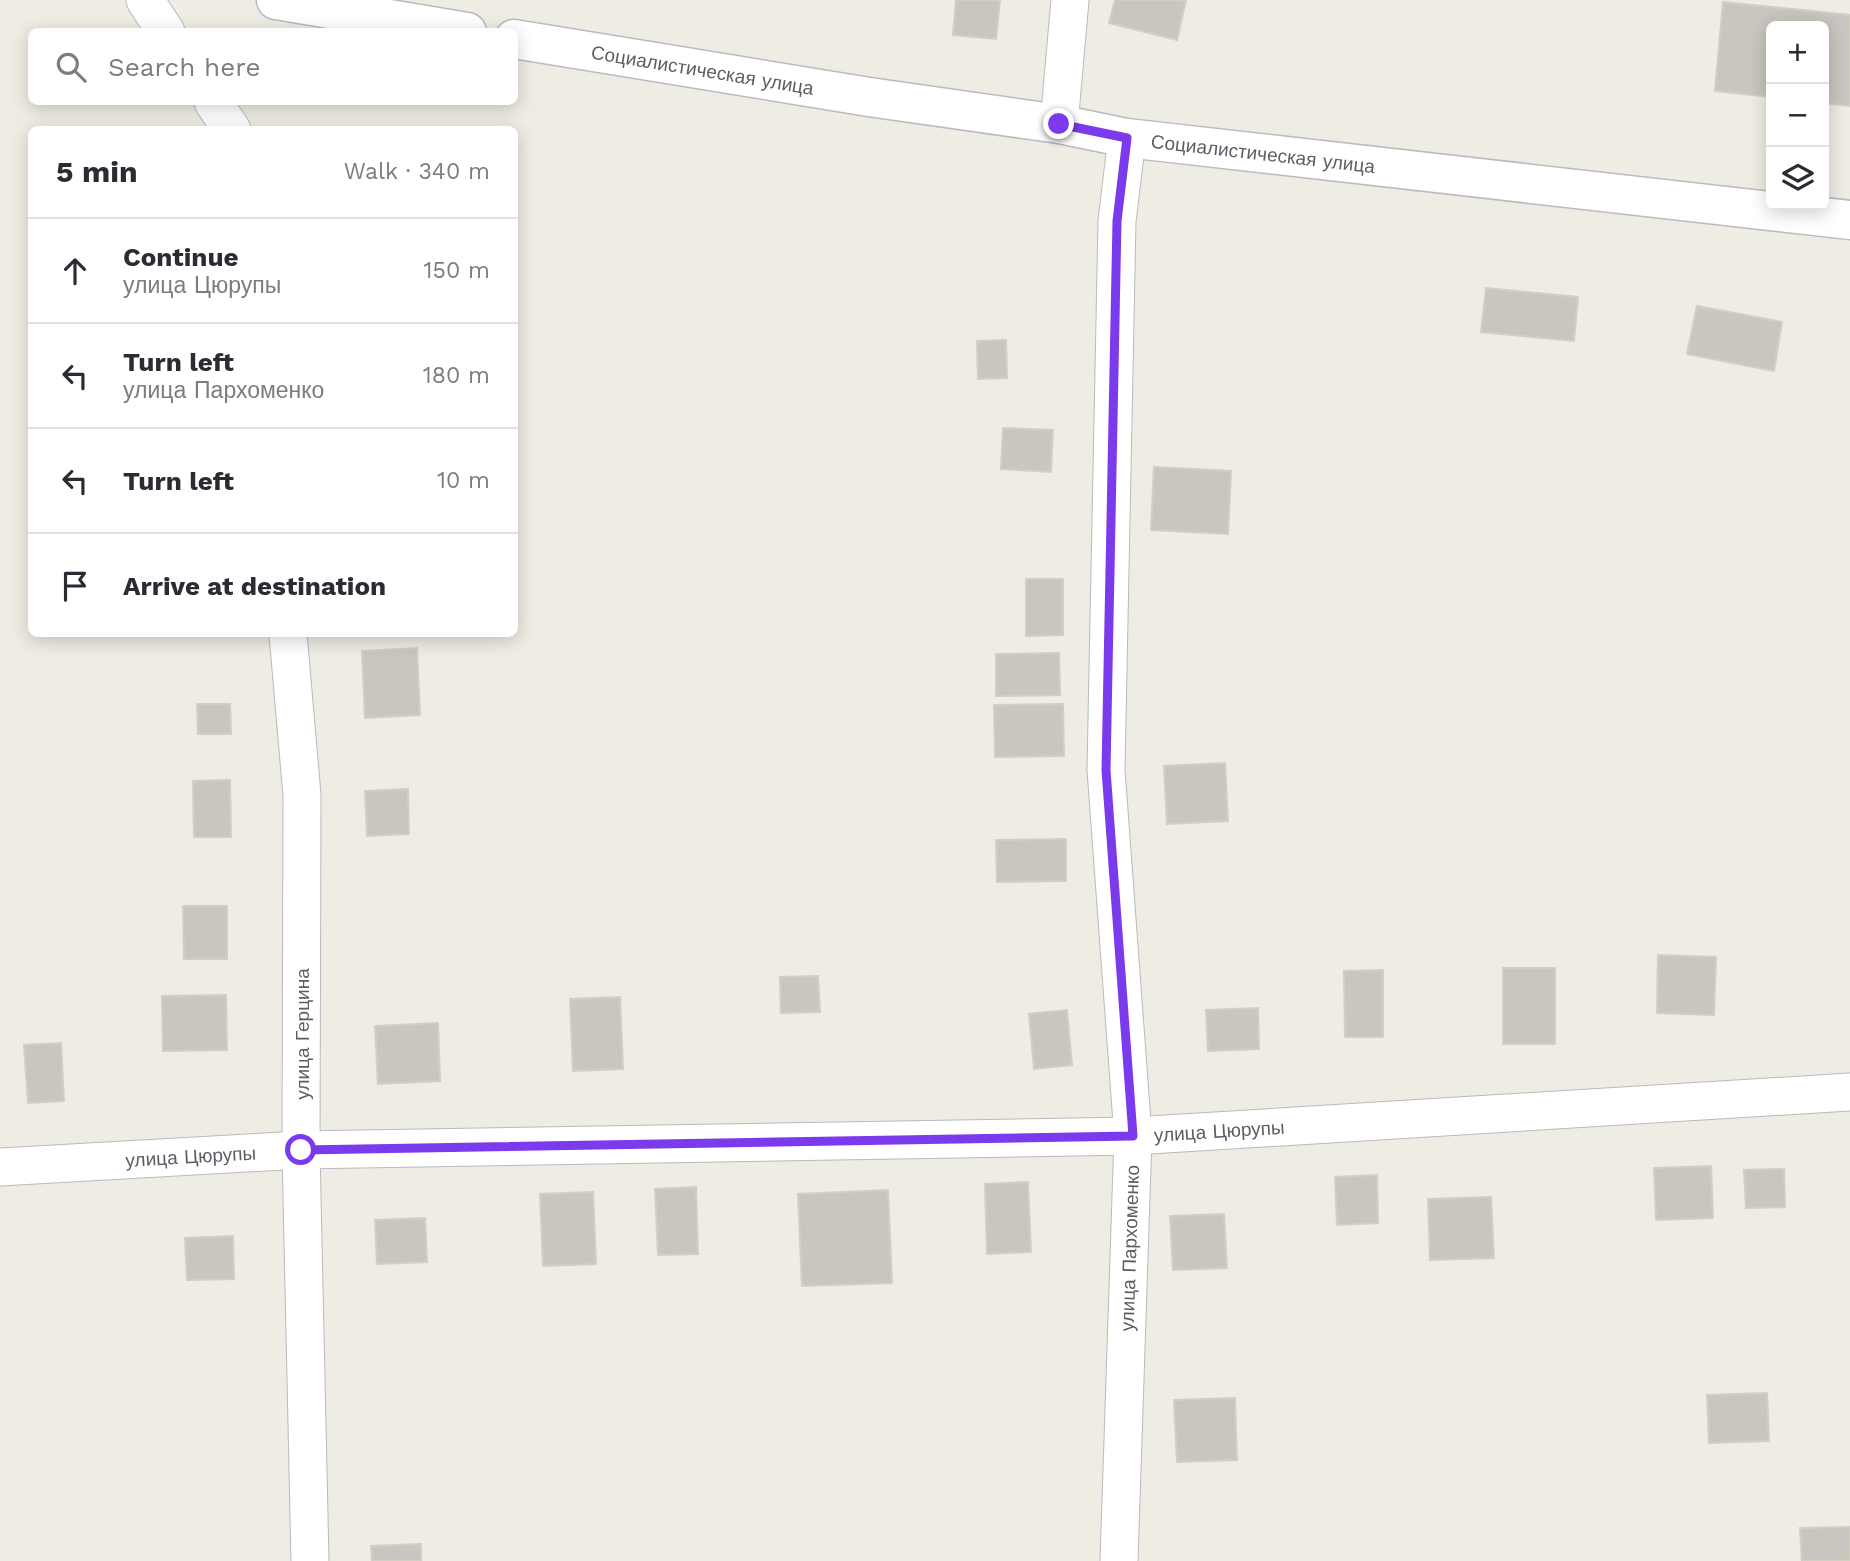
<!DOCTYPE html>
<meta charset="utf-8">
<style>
:root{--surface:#fff;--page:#f2f2f3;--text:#2b2b33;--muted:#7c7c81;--line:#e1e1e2}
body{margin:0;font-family:"Work Sans",sans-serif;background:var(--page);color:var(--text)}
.controls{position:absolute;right:21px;top:21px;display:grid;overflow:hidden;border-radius:10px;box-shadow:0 4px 18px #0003}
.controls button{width:63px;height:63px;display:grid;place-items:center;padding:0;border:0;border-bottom:2px solid var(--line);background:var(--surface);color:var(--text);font:35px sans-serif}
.stop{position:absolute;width:21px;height:21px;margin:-16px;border:5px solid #7c3aed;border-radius:50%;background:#fff}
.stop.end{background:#7c3aed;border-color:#fff;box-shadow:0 2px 7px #0008}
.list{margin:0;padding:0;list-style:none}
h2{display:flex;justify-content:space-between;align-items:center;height:91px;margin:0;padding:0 28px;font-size:30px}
h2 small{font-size:23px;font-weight:400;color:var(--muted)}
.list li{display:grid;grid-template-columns:46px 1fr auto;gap:21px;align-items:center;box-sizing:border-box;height:105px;padding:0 28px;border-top:2px solid var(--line)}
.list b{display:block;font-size:26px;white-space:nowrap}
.list p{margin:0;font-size:23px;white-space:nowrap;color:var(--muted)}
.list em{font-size:23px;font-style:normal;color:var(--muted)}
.icon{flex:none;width:38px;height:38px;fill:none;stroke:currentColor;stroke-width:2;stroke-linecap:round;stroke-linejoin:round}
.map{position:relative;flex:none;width:1850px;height:1561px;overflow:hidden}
.search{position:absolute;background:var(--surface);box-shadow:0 4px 18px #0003;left:28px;top:28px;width:490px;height:77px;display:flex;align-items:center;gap:18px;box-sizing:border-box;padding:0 24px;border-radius:10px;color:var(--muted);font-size:26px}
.panel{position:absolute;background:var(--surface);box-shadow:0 4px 18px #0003;left:28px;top:126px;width:490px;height:511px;border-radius:10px}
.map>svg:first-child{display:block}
.building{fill:#c9c6c0;stroke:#d2cfc2;stroke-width:2}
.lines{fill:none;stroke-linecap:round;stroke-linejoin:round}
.street-casing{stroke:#b8babf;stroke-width:39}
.secondary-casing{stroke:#b9bbc1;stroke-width:41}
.street{stroke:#fff;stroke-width:37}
.secondary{stroke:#fff;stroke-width:38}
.route{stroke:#7c3aed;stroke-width:9}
.labels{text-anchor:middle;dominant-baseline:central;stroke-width:6;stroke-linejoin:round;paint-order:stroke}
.street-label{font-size:19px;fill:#5b5e64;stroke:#fff}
</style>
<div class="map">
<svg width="1850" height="1561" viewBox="0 0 1850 1561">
<rect width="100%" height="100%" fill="#eeece3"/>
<g class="building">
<path d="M 956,0 L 1000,0 L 996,39 L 953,35 Z"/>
<path d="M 1115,0 L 1186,0 L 1177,40 L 1109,23 Z"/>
<path d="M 1723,2 L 1850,15 L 1850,106 L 1824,103 L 1824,26 L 1771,26 L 1771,97 L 1715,91 Z"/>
<path d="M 1486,288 L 1578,297 L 1574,341 L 1481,332 Z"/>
<path d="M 1697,306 L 1782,322 L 1774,371 L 1687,354 Z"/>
<path d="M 1006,340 L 1007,378 L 978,379 L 977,341 Z"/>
<path d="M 1003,428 L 1053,430 L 1051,472 L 1001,469 Z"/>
<path d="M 1154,467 L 1231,471 L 1228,534 L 1151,530 Z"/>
<path d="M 1026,579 L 1063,579 L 1063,635 L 1026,636 Z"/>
<path d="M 417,648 L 420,715 L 365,718 L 362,651 Z"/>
<path d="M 1059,653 L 1060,695 L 996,696 L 996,654 Z"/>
<path d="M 197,704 L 230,704 L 231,734 L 198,734 Z"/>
<path d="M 1063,704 L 1064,756 L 995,757 L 994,705 Z"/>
<path d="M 1225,763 L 1228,821 L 1167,824 L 1164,766 Z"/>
<path d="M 230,780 L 231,837 L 194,837 L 193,781 Z"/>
<path d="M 408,789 L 409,834 L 367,836 L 365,791 Z"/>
<path d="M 1066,839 L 1066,881 L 997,882 L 996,840 Z"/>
<path d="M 183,906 L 227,906 L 227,959 L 184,959 Z"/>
<path d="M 1658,955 L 1716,957 L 1714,1015 L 1657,1013 Z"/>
<rect x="1503" y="968" width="52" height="76"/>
<path d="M 1383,970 L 1383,1037 L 1345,1037 L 1344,971 Z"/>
<path d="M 818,976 L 820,1012 L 781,1013 L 780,977 Z"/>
<path d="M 226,995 L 227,1050 L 163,1051 L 162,996 Z"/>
<path d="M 620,997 L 623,1069 L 573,1071 L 570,999 Z"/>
<path d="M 1258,1008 L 1259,1049 L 1208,1051 L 1206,1010 Z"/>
<path d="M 1067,1010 L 1072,1065 L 1034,1069 L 1029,1014 Z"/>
<path d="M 438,1023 L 440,1081 L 378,1084 L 375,1026 Z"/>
<path d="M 61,1043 L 64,1101 L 28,1103 L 24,1045 Z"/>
<path d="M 1711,1166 L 1713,1218 L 1656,1220 L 1654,1168 Z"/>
<path d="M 1784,1169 L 1785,1207 L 1746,1208 L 1744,1170 Z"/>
<path d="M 1377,1175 L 1378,1223 L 1337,1225 L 1335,1177 Z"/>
<path d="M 1028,1182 L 1031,1252 L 987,1254 L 985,1184 Z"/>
<path d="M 696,1187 L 698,1254 L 658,1255 L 655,1189 Z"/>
<path d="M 888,1190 L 892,1283 L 802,1286 L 798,1194 Z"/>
<path d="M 593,1192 L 596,1264 L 543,1266 L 540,1194 Z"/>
<path d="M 1491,1197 L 1494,1258 L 1430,1260 L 1428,1199 Z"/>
<path d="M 1224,1214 L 1227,1268 L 1173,1270 L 1170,1216 Z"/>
<path d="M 425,1218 L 427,1262 L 377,1264 L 375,1220 Z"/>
<path d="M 233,1236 L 234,1279 L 187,1280 L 185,1238 Z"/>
<path d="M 1767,1393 L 1769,1441 L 1709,1443 L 1707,1395 Z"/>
<path d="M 1235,1398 L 1237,1460 L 1177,1462 L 1174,1400 Z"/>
<path d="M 1850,1527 L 1850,1561 L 1802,1561 L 1800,1528 Z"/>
<path d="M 421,1544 L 421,1561 L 372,1561 L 371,1546 Z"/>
</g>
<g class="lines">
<defs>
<g id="street">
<path d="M 145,0 L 166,32"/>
<path d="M 213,102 L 232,130"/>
<path d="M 1059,124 L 1070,0"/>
<path d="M 288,634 L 302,795 L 301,1150 L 310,1561"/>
<path id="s1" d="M 0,1167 L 301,1150 L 1133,1136 L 1850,1092"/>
<path id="s2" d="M 1119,1561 L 1133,1136 L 1106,770 L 1117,221 L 1127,138"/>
</g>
<g id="secondary">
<path d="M 276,0 L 467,32"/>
<path id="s3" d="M 514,39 L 869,97 L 1059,124 L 1127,138 L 1850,220"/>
</g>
</defs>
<use href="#street" class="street-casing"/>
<use href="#secondary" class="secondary-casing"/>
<use href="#street" class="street"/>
<use href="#secondary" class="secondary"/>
</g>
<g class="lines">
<path class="route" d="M 301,1150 L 1133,1136 L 1106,770 L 1117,221 L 1127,138 L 1059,124"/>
</g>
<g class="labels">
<g class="street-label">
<text stroke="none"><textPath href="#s3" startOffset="191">Социалистическая улица</textPath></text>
<text stroke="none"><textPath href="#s3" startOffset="758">Социалистическая улица</textPath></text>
<text transform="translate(302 1034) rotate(-90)">улица Герцина</text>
<text stroke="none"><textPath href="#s1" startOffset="1220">улица Цюрупы</textPath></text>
<text stroke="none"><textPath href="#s1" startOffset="191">улица Цюрупы</textPath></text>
<text stroke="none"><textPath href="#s2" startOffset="313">улица Пархоменко</textPath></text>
</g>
</g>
</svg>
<div class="controls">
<button>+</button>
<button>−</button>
<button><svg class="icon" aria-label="layers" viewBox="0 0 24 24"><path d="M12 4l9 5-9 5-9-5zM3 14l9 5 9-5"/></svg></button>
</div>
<div class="stop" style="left:301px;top:1150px"></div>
<div class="stop end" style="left:1059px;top:124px"></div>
<div class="search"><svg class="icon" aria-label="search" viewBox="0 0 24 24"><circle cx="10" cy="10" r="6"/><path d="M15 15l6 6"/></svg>Search here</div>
<section class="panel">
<h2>5 min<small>Walk · 340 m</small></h2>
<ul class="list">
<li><svg class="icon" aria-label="ahead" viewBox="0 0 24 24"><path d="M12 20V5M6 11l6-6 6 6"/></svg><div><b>Continue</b><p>улица Цюрупы</p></div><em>150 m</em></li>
<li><svg class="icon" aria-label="left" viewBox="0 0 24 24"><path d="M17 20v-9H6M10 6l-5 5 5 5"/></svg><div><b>Turn left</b><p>улица Пархоменко</p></div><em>180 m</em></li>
<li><svg class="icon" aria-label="left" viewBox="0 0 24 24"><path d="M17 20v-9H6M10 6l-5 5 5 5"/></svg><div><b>Turn left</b></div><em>10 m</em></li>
<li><svg class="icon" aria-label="arrive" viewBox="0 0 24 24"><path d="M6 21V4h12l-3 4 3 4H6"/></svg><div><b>Arrive at destination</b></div></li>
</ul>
</section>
</div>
